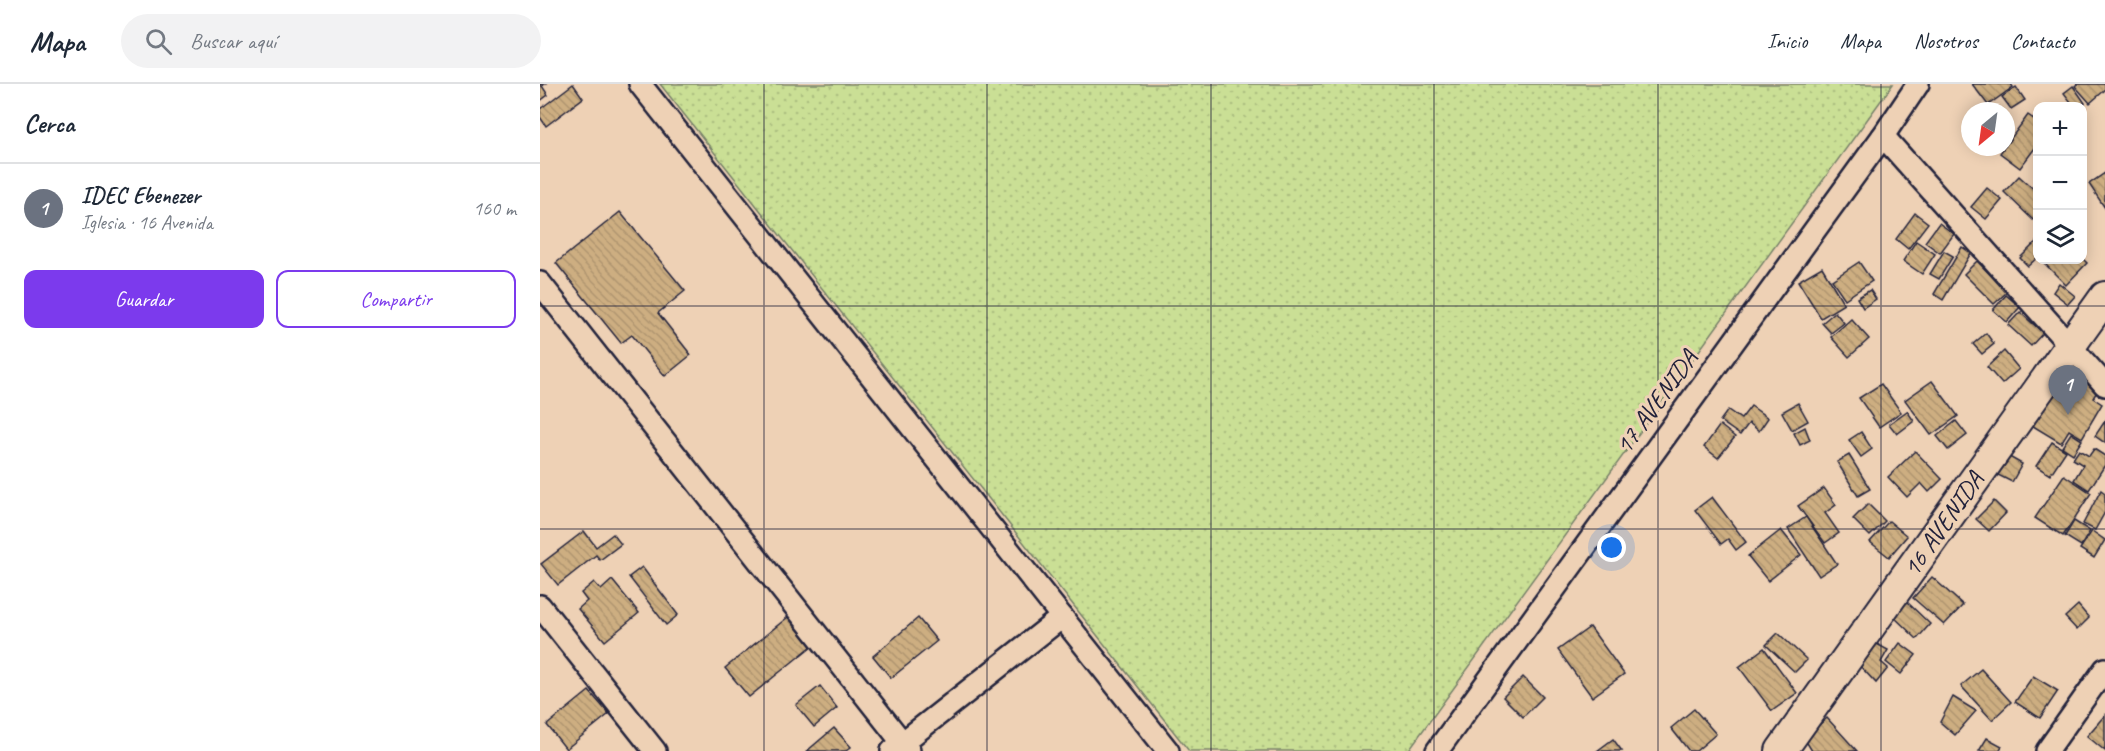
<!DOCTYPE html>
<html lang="es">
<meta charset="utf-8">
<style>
:root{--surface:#fff;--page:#f2f2f3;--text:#1f2937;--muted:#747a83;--line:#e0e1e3;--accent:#7c3aed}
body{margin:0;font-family:Caveat,sans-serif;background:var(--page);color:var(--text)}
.controls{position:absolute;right:18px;top:18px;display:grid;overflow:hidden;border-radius:12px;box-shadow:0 3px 15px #0003}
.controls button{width:54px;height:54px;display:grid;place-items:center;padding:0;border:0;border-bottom:2px solid var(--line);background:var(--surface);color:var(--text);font:30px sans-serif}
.compass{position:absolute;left:1421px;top:18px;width:54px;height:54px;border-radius:50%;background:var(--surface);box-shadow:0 3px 15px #0003;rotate:209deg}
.you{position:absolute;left:1072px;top:464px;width:21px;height:21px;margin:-15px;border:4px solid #fff;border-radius:50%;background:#1a73e8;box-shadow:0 0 0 9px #1a73e833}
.badge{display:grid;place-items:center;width:39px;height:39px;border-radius:50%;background:var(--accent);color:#fff;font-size:20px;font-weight:700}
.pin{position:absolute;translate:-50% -50px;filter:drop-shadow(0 2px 3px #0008)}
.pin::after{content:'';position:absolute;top:32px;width:21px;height:18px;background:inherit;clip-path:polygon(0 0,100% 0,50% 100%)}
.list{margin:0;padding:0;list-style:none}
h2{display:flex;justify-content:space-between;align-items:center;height:78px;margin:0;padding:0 24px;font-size:26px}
h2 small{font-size:20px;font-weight:400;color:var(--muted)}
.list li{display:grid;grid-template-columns:39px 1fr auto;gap:18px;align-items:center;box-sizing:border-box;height:90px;padding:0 24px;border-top:2px solid var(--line)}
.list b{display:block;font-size:22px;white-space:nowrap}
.list p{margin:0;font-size:20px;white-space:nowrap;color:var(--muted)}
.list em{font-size:20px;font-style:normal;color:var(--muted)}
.actions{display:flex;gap:12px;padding:18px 24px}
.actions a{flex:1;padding:14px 0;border:2px solid var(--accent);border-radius:12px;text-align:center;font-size:21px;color:var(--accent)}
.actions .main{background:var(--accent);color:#fff}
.icon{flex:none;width:33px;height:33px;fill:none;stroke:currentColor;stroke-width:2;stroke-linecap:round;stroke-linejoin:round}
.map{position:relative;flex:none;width:1565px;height:667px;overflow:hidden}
header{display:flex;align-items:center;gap:36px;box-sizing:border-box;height:84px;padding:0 30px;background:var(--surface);border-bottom:2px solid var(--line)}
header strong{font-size:28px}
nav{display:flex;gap:33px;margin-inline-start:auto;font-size:21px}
.search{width:420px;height:54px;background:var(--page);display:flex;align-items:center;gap:15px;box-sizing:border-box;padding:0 21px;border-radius:33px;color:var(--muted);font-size:22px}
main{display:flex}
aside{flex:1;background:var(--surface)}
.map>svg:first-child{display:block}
.grass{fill:url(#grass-dots);stroke:#768068;stroke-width:1.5}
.building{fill:url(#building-back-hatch);stroke:#22223b;stroke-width:1.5}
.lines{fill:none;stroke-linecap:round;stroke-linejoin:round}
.minor-casing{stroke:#22223b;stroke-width:26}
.secondary-casing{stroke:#22223b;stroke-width:34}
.minor{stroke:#eed1b5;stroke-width:21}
.secondary{stroke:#eed1b5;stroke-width:30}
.grid{fill:none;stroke:#22223b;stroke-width:1.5;stroke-opacity:0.55}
.labels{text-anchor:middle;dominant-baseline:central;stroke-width:6;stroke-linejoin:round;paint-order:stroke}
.street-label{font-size:26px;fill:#22223b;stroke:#eed1b5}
</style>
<header>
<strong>Mapa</strong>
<div class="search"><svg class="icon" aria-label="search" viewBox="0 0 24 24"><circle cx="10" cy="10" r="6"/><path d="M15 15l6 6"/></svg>Buscar aquí</div>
<nav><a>Inicio</a><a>Mapa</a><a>Nosotros</a><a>Contacto</a></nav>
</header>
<main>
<aside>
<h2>Cerca<small></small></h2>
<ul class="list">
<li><span class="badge" style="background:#6b7280">1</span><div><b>IDEC Ebenezer</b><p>Iglesia · 16 Avenida</p></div><em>160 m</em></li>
</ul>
<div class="actions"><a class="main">Guardar</a><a>Compartir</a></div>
</aside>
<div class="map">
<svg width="1565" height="667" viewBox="0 0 1565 667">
<defs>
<pattern id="grass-dots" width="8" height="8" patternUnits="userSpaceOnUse" patternTransform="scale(1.5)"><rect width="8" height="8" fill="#cadf95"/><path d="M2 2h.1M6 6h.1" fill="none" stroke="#adbf81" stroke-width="1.8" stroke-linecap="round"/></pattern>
<pattern id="building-back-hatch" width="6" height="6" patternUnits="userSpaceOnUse" patternTransform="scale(1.5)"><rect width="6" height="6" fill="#cdae81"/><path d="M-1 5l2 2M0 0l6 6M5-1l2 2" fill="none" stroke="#b09570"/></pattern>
</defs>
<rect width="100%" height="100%" fill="#eed1b5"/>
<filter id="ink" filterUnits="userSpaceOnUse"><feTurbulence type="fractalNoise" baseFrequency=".0167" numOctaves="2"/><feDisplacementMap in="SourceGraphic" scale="12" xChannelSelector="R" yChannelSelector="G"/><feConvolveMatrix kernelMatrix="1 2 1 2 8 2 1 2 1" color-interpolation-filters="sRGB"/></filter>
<g filter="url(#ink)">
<path class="grass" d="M 120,0 L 1353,0 L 868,667 L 649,667 Z"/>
<g class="building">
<path d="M 0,0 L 5,0 L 2,2 L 8,11 L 0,17 Z"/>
<path d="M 33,0 L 43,14 L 6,42 L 0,33 L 0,25 Z"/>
<path d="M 1432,0 L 1471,0 L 1473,3 L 1448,21 Z"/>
<path d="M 1537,0 L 1565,0 L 1565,6 L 1550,19 L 1535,2 Z"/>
<path d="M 1533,2 L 1545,19 L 1540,22 L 1534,22 L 1524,9 Z"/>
<path d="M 1476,3 L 1485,16 L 1471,25 L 1462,13 Z"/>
<path d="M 1488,31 L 1498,38 L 1498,60 L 1480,84 L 1460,69 Z"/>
<path d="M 1565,89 L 1565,124 L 1549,100 Z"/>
<path d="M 1479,92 L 1498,109 L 1498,131 L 1493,136 L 1464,108 Z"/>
<path d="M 1447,104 L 1462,116 L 1446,135 L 1431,123 Z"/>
<path d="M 80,128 L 145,207 L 118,229 L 151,271 L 125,292 L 92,251 L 81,259 L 16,179 Z"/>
<path d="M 1375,129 L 1388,139 L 1368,165 L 1356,155 Z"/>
<path d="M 1399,139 L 1414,150 L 1400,169 L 1385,158 Z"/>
<path d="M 1498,156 L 1498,173 L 1488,182 L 1480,174 Z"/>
<path d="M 1376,157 L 1395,170 L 1382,190 L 1363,177 Z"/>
<path d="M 1422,163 L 1431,169 L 1403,216 L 1394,210 Z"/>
<path d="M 1404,167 L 1413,172 L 1399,195 L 1390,190 Z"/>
<path d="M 1542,174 L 1547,179 L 1526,201 L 1501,176 Z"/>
<path d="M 1437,177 L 1467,208 L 1454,220 L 1424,190 Z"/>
<path d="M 1319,178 L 1332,197 L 1305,215 L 1292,196 Z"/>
<path d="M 1282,183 L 1304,220 L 1281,234 L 1258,197 Z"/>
<path d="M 1519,199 L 1535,212 L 1528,220 L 1513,208 Z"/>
<path d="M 1330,206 L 1336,215 L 1323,224 L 1317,214 Z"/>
<path d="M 1466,211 L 1480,223 L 1467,238 L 1453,226 Z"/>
<path d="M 1295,228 L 1304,239 L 1291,249 L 1282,239 Z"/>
<path d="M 1480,228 L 1503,249 L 1491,262 L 1468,241 Z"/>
<path d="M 1311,235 L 1329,255 L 1309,273 L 1291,253 Z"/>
<path d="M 1446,249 L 1454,260 L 1442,270 L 1433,260 Z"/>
<path d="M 1464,267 L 1479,285 L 1462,300 L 1447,283 Z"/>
<path d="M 1527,287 L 1558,306 L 1553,314 L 1562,320 L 1542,354 L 1529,346 L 1521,359 L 1493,342 Z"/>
<path d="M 1392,297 L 1418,332 L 1391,351 L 1365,316 Z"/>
<path d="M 1341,300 L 1361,328 L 1339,343 L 1319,314 Z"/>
<path d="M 1258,319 L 1268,337 L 1252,346 L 1242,328 Z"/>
<path d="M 1211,322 L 1228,334 L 1219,347 L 1209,339 L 1200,351 L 1180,337 L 1188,326 L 1201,335 Z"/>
<path d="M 1367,327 L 1374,337 L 1357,350 L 1349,340 Z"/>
<path d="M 1416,337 L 1427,351 L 1408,366 L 1397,352 Z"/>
<path d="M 1565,337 L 1565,359 L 1555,352 Z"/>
<path d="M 1180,341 L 1195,353 L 1178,374 L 1164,363 Z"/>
<path d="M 1265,343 L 1270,356 L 1260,361 L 1254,349 Z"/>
<path d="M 1321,348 L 1332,365 L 1321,373 L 1309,356 Z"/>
<path d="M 1531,349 L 1542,356 L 1533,370 L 1522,363 Z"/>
<path d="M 1512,358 L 1526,367 L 1510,391 L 1496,382 Z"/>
<path d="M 1554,365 L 1565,372 L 1565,381 L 1549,406 L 1534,396 L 1543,381 L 1533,375 L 1539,366 L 1549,372 Z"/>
<path d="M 1375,367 L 1402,395 L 1389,408 L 1381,399 L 1367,413 L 1348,393 Z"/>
<path d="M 1464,370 L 1482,380 L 1472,398 L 1454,389 Z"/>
<path d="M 1309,371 L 1330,405 L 1318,412 L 1297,378 Z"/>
<path d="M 1524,391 L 1551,409 L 1523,452 L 1495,434 Z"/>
<path d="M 1284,404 L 1296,421 L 1285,429 L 1299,449 L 1285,459 L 1258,422 Z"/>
<path d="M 1561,406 L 1565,409 L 1565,428 L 1555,446 L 1543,440 Z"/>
<path d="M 1172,413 L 1206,458 L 1196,466 L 1188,455 L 1181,460 L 1155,426 Z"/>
<path d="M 1454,417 L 1466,429 L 1449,447 L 1436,435 Z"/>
<path d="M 1328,420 L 1345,437 L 1330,452 L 1313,435 Z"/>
<path d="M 1266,433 L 1297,480 L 1279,492 L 1248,445 Z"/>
<path d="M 1349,437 L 1367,452 L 1349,473 L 1330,458 Z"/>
<path d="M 1534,437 L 1550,447 L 1541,462 L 1525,452 Z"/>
<path d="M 1241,446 L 1261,471 L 1228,497 L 1208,472 Z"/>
<path d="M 44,447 L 56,463 L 73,450 L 81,460 L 60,476 L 56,471 L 18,501 L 1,480 Z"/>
<path d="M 1552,447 L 1565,456 L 1554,474 L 1540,465 Z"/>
<path d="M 102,483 L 138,531 L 126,541 L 89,493 Z"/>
<path d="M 1392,493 L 1423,521 L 1404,541 L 1373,514 Z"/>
<path d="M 72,496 L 99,529 L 65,557 L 38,525 L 47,517 L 41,509 L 54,498 L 61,506 Z"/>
<path d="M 1366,517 L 1390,540 L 1377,555 L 1352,531 Z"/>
<path d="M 1538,521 L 1549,534 L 1537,546 L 1525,533 Z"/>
<path d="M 248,533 L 272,562 L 209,613 L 185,584 Z"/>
<path d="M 378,534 L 397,557 L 351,594 L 333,572 Z"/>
<path d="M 1050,543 L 1084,590 L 1052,613 L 1018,566 Z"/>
<path d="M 1238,549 L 1267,576 L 1255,588 L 1226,561 Z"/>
<path d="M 1333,558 L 1348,566 L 1341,578 L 1348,584 L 1336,599 L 1319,581 Z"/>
<path d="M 1360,559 L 1376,571 L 1361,590 L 1346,578 Z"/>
<path d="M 1224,564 L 1257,609 L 1232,627 L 1199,583 Z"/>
<path d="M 1441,585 L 1471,618 L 1452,636 L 1421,602 Z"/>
<path d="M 1493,592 L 1518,607 L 1500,634 L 1475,618 Z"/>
<path d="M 983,593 L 1003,613 L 983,633 L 963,613 Z"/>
<path d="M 280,602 L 297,624 L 274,643 L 256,621 Z"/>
<path d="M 49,607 L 69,630 L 26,665 L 7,641 Z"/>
<path d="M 1413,613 L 1436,627 L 1415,651 L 1400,638 Z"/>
<path d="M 1154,625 L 1176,650 L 1156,667 L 1149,667 L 1131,644 Z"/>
<path d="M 1565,631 L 1565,667 L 1547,652 Z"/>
<path d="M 1287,634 L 1317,667 L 1272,667 L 1264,654 Z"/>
<path d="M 294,644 L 311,663 L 306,667 L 267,667 Z"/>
<path d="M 1447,654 L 1462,662 L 1459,667 L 1439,667 Z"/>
<path d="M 1073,655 L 1082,667 L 1057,667 Z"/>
</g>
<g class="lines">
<defs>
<g id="minor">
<path d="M 100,0 L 628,667"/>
<path d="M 1343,52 L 1565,301"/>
<path d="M 0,199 L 369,667"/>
<path d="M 0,522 L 115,667"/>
<path d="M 352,667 L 522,533"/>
<path d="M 897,667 L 1343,52 L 1378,0"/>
<path d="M 1507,667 L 1565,585"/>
</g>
<path id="secondary" d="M 1241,667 L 1565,213"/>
</defs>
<use href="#minor" class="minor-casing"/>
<use href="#secondary" class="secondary-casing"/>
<use href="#minor" class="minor"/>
<use href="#secondary" class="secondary"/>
</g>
</g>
<path class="grid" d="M 224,0 L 224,667M 447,0 L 447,667M 671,0 L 671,667M 894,0 L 894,667M 1118,0 L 1118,667M 1341,0 L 1341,667M 0,222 L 1565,222M 0,445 L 1565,445"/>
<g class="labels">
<g class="street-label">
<text transform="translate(1116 318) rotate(-54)">17 AVENIDA</text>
<text transform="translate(1403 440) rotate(-55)">16 AVENIDA</text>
</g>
</g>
</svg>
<div class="controls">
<button>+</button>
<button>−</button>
<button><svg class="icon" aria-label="layers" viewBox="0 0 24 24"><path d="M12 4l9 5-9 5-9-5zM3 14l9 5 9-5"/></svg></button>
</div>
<svg class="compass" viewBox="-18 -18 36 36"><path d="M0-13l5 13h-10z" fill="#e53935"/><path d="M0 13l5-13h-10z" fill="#747a83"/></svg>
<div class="you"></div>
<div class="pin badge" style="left:1528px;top:331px;background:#6b7280">1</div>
</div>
</main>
